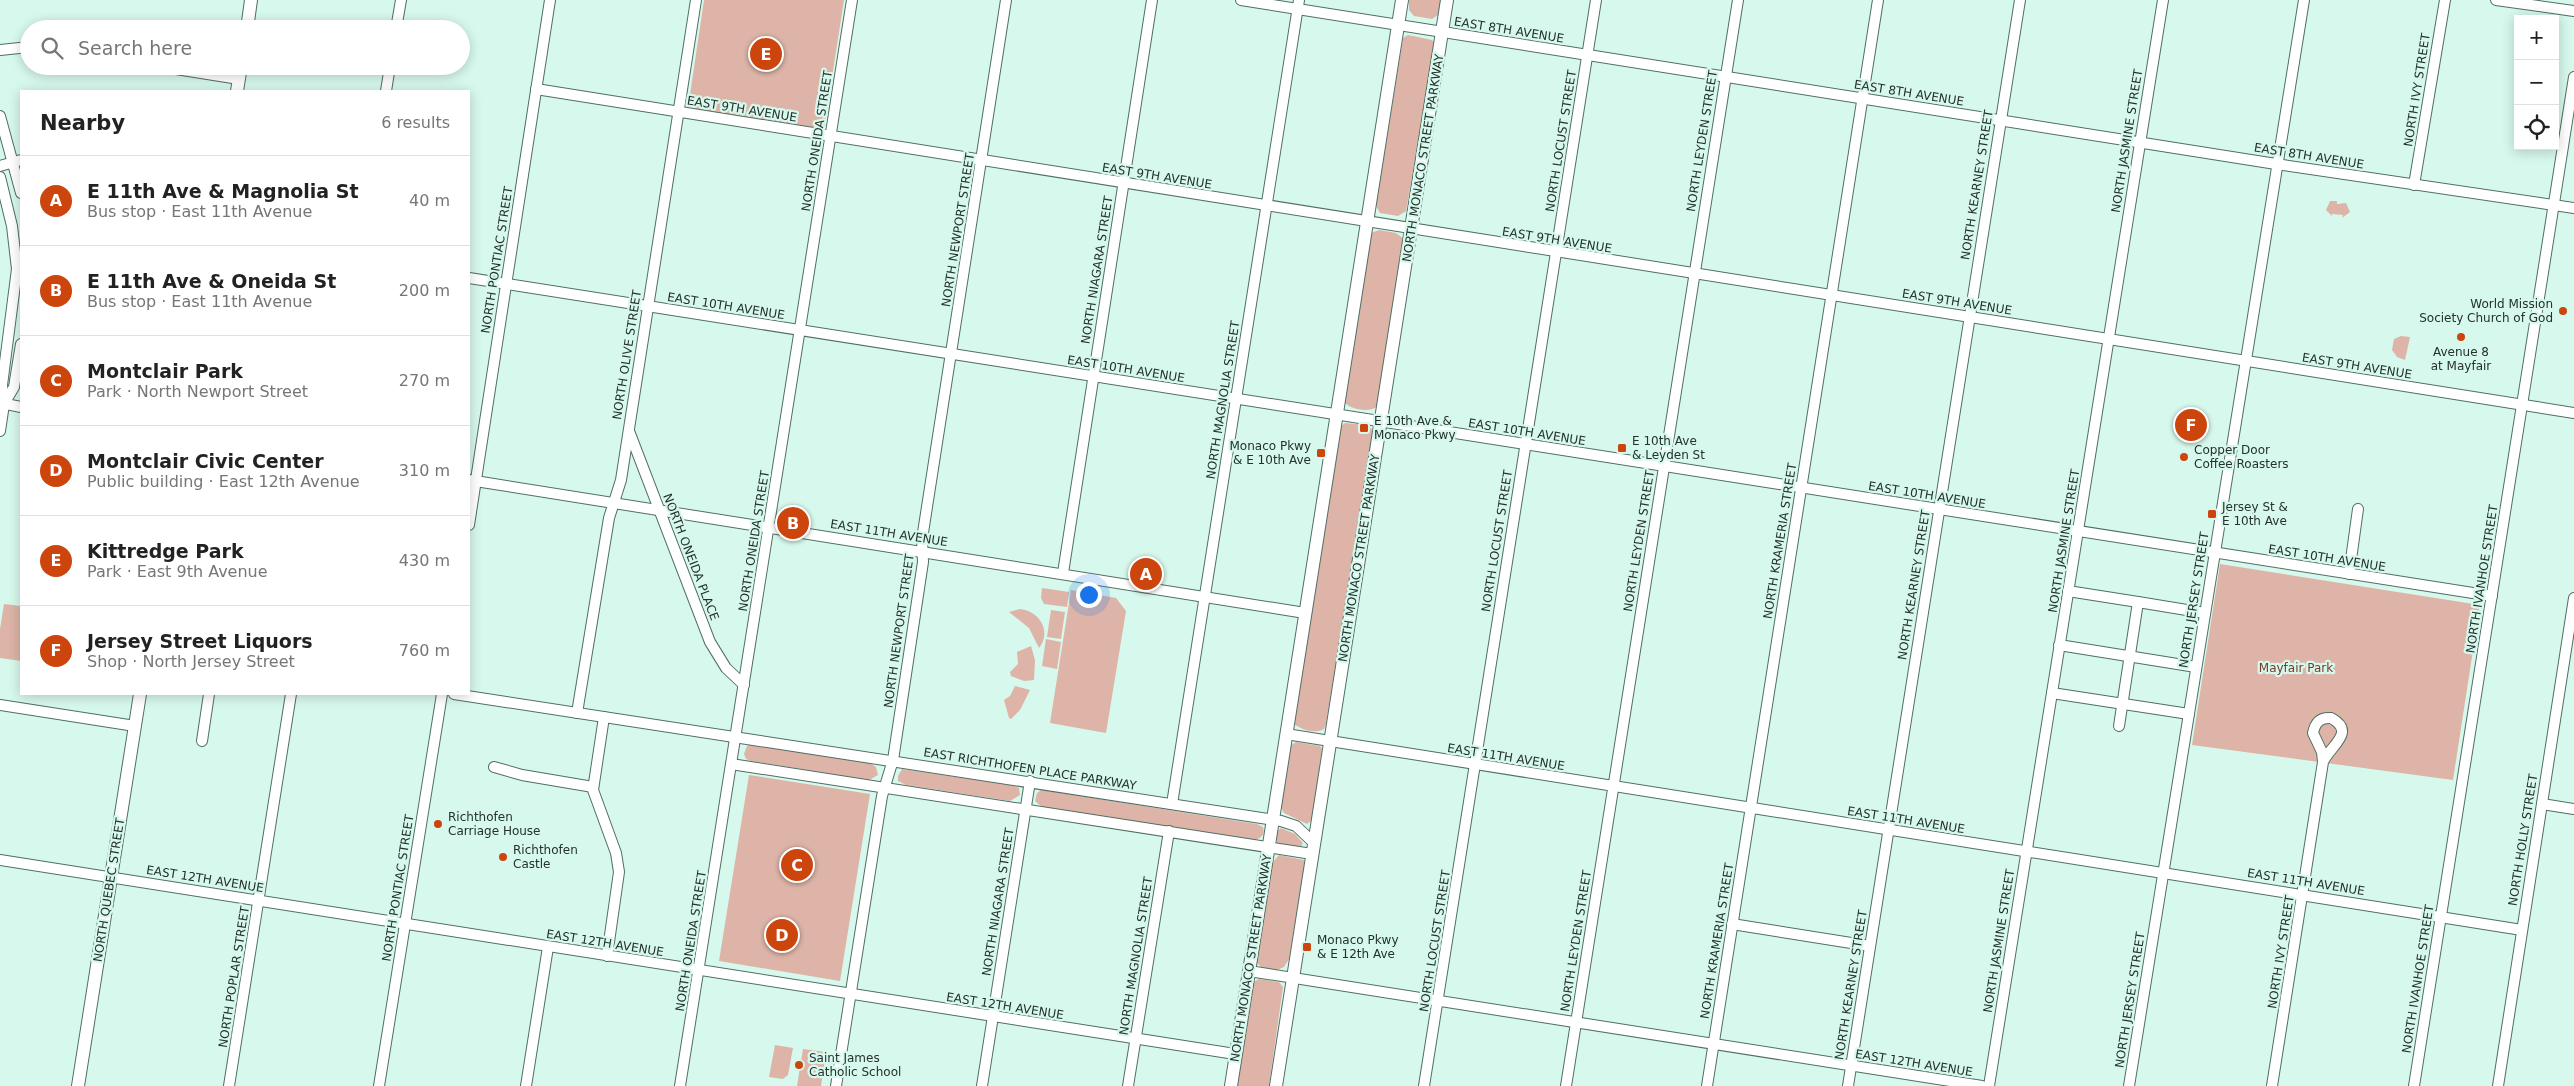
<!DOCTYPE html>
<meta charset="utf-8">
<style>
:root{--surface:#fff;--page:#f2f2f2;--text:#222;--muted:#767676;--line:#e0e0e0;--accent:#cb450d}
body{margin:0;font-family:"DejaVu Sans",sans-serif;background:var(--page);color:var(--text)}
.controls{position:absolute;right:15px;top:15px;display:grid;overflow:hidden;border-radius:0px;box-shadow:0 2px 12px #0003}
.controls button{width:45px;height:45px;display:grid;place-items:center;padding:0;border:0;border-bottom:1px solid var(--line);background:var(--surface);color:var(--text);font:25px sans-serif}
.you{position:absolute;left:1088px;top:594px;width:18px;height:18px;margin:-12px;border:4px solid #fff;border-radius:50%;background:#1a73e8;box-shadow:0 0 0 8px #1a73e833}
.badge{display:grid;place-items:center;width:32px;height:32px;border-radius:50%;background:var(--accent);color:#fff;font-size:16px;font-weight:700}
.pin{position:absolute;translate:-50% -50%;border:2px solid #fff;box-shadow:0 1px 5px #0006}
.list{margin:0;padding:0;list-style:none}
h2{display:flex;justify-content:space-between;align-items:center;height:65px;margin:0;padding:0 20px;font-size:21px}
h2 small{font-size:16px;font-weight:400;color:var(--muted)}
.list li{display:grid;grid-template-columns:32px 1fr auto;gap:15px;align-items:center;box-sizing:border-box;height:90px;padding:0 20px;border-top:1px solid var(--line)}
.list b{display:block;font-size:19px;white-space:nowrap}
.list p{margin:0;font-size:16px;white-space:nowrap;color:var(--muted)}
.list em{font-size:16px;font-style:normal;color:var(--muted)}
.icon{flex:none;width:28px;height:28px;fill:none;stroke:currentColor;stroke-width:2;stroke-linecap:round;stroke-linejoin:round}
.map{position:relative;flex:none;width:2574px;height:1086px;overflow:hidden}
.search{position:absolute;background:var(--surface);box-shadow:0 2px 12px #0003;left:20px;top:20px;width:450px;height:55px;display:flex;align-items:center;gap:12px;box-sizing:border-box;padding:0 18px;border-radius:28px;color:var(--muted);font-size:19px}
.panel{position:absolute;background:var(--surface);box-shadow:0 2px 12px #0003;left:20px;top:90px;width:450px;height:605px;border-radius:0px}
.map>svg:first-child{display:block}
.green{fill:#ddb4a7}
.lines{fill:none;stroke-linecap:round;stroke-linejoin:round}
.minor-casing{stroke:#516e64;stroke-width:12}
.major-casing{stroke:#516e64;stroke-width:14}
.minor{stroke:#fff;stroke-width:10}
.major{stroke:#fff;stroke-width:12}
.poi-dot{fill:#cb450d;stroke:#d7f8ec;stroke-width:2}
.labels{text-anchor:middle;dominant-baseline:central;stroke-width:4.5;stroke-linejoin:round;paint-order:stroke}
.street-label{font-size:12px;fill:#24312d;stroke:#d7f8ec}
.poi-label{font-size:12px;fill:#24312d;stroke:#d7f8ec;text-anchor:start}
.park-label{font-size:12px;fill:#773a27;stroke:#d7f8ec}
</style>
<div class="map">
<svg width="2574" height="1086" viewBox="0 0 2574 1086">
<rect width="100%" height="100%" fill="#d7f8ec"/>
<g class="green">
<path d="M 704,0 L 844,0 L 824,129 L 688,108 Z"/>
<path d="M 1409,0 L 1441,0 L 1438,15 L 1432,19 L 1414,16 L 1409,10 Z"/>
<path d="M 1408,35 L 1432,40 L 1435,44 L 1406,211 L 1398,216 L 1380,213 L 1376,206 L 1403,38 Z"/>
<path d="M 2330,201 L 2337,201 L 2337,204 L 2346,203 L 2350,212 L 2342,218 L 2343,215 L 2332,214 L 2332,216 L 2326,210 Z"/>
<path d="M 1379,230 L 1396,233 L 1404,239 L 1378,406 C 1370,413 1351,410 1344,402 L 1371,233 Z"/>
<path d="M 2401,336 L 2410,337 L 2405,360 L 2397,357 L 2392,350 L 2394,339 Z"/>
<path d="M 1345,423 L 1365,425 L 1372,429 L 1373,433 L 1326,724 L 1324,729 C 1315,734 1302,730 1294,724 L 1340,427 Z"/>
<path d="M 2220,564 L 2480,605 L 2453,780 L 2192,745 Z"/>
<path d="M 1042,588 L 1069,592 L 1067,607 L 1044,604 L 1041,598 Z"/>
<path d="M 1071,590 L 1116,598 L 1126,611 L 1106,733 L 1050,723 Z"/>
<path d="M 4,604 L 21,606 L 21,661 L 0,658 L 0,629 Z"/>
<path d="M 1020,609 C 1040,611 1052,632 1039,648 L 1029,628 L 1009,612 Z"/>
<path d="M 1051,610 L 1065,612 L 1061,639 L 1047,637 Z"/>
<path d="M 1046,639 L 1061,642 L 1057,669 L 1042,666 Z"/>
<path d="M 1031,646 L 1035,660 L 1034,680 L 1024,681 L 1011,676 L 1010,672 L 1018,664 L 1017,652 Z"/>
<path d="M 1015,686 L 1030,690 L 1020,710 L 1011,719 L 1009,718 L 1004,700 L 1010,696 Z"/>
<path d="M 1296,742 L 1320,746 L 1322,749 L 1312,820 L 1307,824 L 1284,813 L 1280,806 L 1290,746 Z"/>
<path d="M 751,744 L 870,763 L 876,767 L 878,775 L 869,780 L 751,761 L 746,759 L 744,754 L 747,746 Z"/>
<path d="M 902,769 L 1012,785 L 1019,788 L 1020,795 L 1010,801 L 906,785 L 898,781 L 898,776 Z"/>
<path d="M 749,775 L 870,794 L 840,981 L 719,961 Z"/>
<path d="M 1041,790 L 1257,824 L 1263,827 C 1265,834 1262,838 1255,840 L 1042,807 L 1035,801 L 1037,793 Z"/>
<path d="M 1281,828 L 1295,834 L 1303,843 L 1301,847 L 1277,844 L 1277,831 Z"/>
<path d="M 1279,855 L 1304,860 L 1305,863 L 1289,959 L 1284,967 L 1277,970 L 1261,967 L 1256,962 L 1272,863 Z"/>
<path d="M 1259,979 L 1279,982 L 1283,987 L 1269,1086 L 1236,1086 L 1253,982 Z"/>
<path d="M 775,1045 L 793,1048 L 788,1075 L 783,1079 L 769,1077 Z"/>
<path d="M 803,1049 L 826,1052 L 821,1086 L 797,1086 Z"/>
</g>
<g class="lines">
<defs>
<g id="minor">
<path d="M 1241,0 L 2276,164 L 2574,208"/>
<path d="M 2496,0 L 2574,11"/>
<path d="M 396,29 L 401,0"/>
<path d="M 0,50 L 29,47"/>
<path d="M 157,66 L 239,79"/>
<path d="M 536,89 L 2574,413"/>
<path d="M 386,91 L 390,66"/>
<path d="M 0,116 L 21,193"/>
<path d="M 0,166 L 21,160"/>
<path d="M 0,177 L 12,226 L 17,269 L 2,385 L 4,404 L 0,431"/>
<path d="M 2414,185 L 2445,0"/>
<path d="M 469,278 L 2492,596"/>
<path d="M 0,403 L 21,407"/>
<path d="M 4,404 L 14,387 L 21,344"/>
<path d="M 629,431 L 710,642 L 726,668 L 744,685"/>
<path d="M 469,480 L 1305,613"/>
<path d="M 469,525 L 550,0"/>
<path d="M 1063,573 L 1152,0"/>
<path d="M 2349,574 L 2358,509"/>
<path d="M 2068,591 L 2138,602"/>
<path d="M 2059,645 L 2196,667"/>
<path d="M 2052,693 L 2189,714"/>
<path d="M 454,694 L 1281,821 L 1296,826 L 1314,843"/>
<path d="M 0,705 L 135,726"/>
<path d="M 577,713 L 609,518 L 621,480 L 696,0"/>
<path d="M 604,717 L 593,790 L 616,853 L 619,872 L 607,956"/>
<path d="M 2119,726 L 2138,602 L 2205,613"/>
<path d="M 1286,734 L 2522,930"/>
<path d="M 202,741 L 209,694"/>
<path d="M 731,764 L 1312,854"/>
<path d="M 494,767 L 522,775 L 593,787"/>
<path d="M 1172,804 L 1299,0"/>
<path d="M 2542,804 L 2574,809"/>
<path d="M 0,860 L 1235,1054"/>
<path d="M 1732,924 L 1870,946"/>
<path d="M 1249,971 L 1982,1086"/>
<path d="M 229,1086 L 291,694"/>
<path d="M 379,1086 L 442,694"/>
<path d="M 526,1086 L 548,947"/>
<path d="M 680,1086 L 852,0"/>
<path d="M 836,1086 L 882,796 L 893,760 L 923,562 L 922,539 L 1006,0"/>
<path d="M 982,1086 L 1030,781"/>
<path d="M 1128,1086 L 1169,831"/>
<path d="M 1424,1086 L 1596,0"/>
<path d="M 1566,1086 L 1738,0"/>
<path d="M 1707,1086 L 1878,0"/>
<path d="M 1848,1086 L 2020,0"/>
<path d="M 1989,1086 L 2163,0"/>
<path d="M 2129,1086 L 2304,0"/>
<path d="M 2272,1086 L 2323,762 C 2330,746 2357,732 2331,718 C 2320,717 2315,723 2313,733 L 2322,752 L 2323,762"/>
<path d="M 2414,1086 L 2574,77"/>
<path d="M 2498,1086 L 2574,598"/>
</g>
<g id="major">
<path d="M 247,29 L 251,0"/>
<path d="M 237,91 L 241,66"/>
<path d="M 78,1086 L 140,694"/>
<path d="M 1231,1086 L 1402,0"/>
<path d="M 1276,1086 L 1447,0"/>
</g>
</defs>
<use href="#minor" class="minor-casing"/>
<use href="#major" class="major-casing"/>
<use href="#minor" class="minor"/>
<use href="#major" class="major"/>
</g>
<g class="poi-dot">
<circle cx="2563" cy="311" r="5"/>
<circle cx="2461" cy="337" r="5"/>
<rect x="1359" y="423" width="10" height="10" rx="2.5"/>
<rect x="1617" y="443" width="10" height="10" rx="2.5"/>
<rect x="1316" y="448" width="10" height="10" rx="2.5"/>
<circle cx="2184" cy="457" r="5"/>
<rect x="2207" y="509" width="10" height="10" rx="2.5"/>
<circle cx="438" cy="824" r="5"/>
<circle cx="503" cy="857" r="5"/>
<rect x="1302" y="942" width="10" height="10" rx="2.5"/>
<circle cx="799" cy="1065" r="5"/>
</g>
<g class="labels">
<g class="street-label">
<text transform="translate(1509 30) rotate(9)">EAST 8TH AVENUE</text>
<text transform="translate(2417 90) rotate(-81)">NORTH IVY STREET</text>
<text transform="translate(1909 93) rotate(9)">EAST 8TH AVENUE</text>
<text transform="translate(742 109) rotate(9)">EAST 9TH AVENUE</text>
<text transform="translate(817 141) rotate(-81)">NORTH ONEIDA STREET</text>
<text transform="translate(1561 141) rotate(-81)">NORTH LOCUST STREET</text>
<text transform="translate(1702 141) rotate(-81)">NORTH LEYDEN STREET</text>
<text transform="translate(2127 141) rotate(-81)">NORTH JASMINE STREET</text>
<text transform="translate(2309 156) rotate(9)">EAST 8TH AVENUE</text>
<text transform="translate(1423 158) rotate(-81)">NORTH MONACO STREET PARKWAY</text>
<text transform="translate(1157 176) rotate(9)">EAST 9TH AVENUE</text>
<text transform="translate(1977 185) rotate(-81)">NORTH KEARNEY STREET</text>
<text transform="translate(958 230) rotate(-81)">NORTH NEWPORT STREET</text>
<text transform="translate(1557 240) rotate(9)">EAST 9TH AVENUE</text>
<text transform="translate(497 260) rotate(-81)">NORTH PONTIAC STREET</text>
<text transform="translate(1097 270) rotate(-81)">NORTH NIAGARA STREET</text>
<text transform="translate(1957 302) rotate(9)">EAST 9TH AVENUE</text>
<text transform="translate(726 306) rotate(9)">EAST 10TH AVENUE</text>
<text transform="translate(627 355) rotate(-81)">NORTH OLIVE STREET</text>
<text transform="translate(2357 366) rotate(9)">EAST 9TH AVENUE</text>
<text transform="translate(1126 369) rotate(9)">EAST 10TH AVENUE</text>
<text transform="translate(1223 400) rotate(-81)">NORTH MAGNOLIA STREET</text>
<text transform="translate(1527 432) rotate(9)">EAST 10TH AVENUE</text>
<text transform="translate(1927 495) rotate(9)">EAST 10TH AVENUE</text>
<text transform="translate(889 533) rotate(9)">EAST 11TH AVENUE</text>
<text transform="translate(754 541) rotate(-81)">NORTH ONEIDA STREET</text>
<text transform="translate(1497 541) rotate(-81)">NORTH LOCUST STREET</text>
<text transform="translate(1639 541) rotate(-81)">NORTH LEYDEN STREET</text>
<text transform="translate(1780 541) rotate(-81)">NORTH KRAMERIA STREET</text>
<text transform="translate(2064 541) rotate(-81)">NORTH JASMINE STREET</text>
<text transform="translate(691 557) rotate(69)">NORTH ONEIDA PLACE</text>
<text transform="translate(1359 558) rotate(-81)">NORTH MONACO STREET PARKWAY</text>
<text transform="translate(2327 558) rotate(9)">EAST 10TH AVENUE</text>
<text transform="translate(2482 579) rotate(-81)">NORTH IVANHOE STREET</text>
<text transform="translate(1914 585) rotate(-81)">NORTH KEARNEY STREET</text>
<text transform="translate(2194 600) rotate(-81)">NORTH JERSEY STREET</text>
<text transform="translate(899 631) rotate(-82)">NORTH NEWPORT STREET</text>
<text transform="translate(1506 757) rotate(9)">EAST 11TH AVENUE</text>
<text transform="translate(1030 769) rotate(9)">EAST RICHTHOFEN PLACE PARKWAY</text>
<text transform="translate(1906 820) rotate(9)">EAST 11TH AVENUE</text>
<text transform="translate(2523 840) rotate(-81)">NORTH HOLLY STREET</text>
<text transform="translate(205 879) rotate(9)">EAST 12TH AVENUE</text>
<text transform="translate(2306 882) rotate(9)">EAST 11TH AVENUE</text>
<text transform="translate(398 888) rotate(-81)">NORTH PONTIAC STREET</text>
<text transform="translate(109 890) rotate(-81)">NORTH QUEBEC STREET</text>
<text transform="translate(998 902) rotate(-81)">NORTH NIAGARA STREET</text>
<text transform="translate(691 941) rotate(-81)">NORTH ONEIDA STREET</text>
<text transform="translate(1435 941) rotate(-81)">NORTH LOCUST STREET</text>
<text transform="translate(1576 941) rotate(-81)">NORTH LEYDEN STREET</text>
<text transform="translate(1717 941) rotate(-81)">NORTH KRAMERIA STREET</text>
<text transform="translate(1999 941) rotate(-81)">NORTH JASMINE STREET</text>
<text transform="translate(605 943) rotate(9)">EAST 12TH AVENUE</text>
<text transform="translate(2281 952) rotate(-81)">NORTH IVY STREET</text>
<text transform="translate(1136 956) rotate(-81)">NORTH MAGNOLIA STREET</text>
<text transform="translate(1251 958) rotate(-81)">NORTH MONACO STREET PARKWAY</text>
<text transform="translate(234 977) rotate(-81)">NORTH POPLAR STREET</text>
<text transform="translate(2418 979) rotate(-81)">NORTH IVANHOE STREET</text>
<text transform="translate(1851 985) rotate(-81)">NORTH KEARNEY STREET</text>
<text transform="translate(2130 1000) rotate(-81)">NORTH JERSEY STREET</text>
<text transform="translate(1005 1006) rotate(9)">EAST 12TH AVENUE</text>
<text transform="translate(1914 1063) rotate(9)">EAST 12TH AVENUE</text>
</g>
<g class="poi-label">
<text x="2553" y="304" text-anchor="end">World Mission<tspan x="2553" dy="14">Society Church of God</tspan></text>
<text x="2461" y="352" text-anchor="middle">Avenue 8<tspan x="2461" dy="14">at Mayfair</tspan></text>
<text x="1374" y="421">E 10th Ave &amp;<tspan x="1374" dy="14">Monaco Pkwy</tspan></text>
<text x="1632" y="441">E 10th Ave<tspan x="1632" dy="14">&amp; Leyden St</tspan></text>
<text x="1311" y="446" text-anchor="end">Monaco Pkwy<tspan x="1311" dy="14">&amp; E 10th Ave</tspan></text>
<text x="2194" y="450">Copper Door<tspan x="2194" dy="14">Coffee Roasters</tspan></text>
<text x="2222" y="507">Jersey St &amp;<tspan x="2222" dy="14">E 10th Ave</tspan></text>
<text x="448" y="817">Richthofen<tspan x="448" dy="14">Carriage House</tspan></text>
<text x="513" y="850">Richthofen<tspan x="513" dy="14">Castle</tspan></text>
<text x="1317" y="940">Monaco Pkwy<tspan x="1317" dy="14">&amp; E 12th Ave</tspan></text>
<text x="809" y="1058">Saint James<tspan x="809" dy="14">Catholic School</tspan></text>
</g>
<g class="park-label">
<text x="2296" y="668">Mayfair Park</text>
</g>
</g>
</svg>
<div class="controls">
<button>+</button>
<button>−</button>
<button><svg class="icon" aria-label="locate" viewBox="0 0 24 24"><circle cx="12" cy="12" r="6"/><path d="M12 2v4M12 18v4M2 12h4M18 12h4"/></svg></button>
</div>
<div class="you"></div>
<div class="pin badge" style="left:1146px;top:574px">A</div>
<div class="pin badge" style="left:793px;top:523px">B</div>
<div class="pin badge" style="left:797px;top:865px">C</div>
<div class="pin badge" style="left:782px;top:935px">D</div>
<div class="pin badge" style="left:766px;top:54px">E</div>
<div class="pin badge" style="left:2191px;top:425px">F</div>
<div class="search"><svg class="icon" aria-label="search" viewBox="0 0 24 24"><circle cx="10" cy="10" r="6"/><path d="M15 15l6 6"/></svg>Search here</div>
<section class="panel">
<h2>Nearby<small>6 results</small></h2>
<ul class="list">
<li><span class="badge">A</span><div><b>E 11th Ave &amp; Magnolia St</b><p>Bus stop · East 11th Avenue</p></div><em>40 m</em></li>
<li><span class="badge">B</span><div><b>E 11th Ave &amp; Oneida St</b><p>Bus stop · East 11th Avenue</p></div><em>200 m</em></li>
<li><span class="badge">C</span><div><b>Montclair Park</b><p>Park · North Newport Street</p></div><em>270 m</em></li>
<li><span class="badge">D</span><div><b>Montclair Civic Center</b><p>Public building · East 12th Avenue</p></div><em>310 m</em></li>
<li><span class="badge">E</span><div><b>Kittredge Park</b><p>Park · East 9th Avenue</p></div><em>430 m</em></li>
<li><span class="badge">F</span><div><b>Jersey Street Liquors</b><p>Shop · North Jersey Street</p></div><em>760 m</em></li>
</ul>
</section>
</div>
